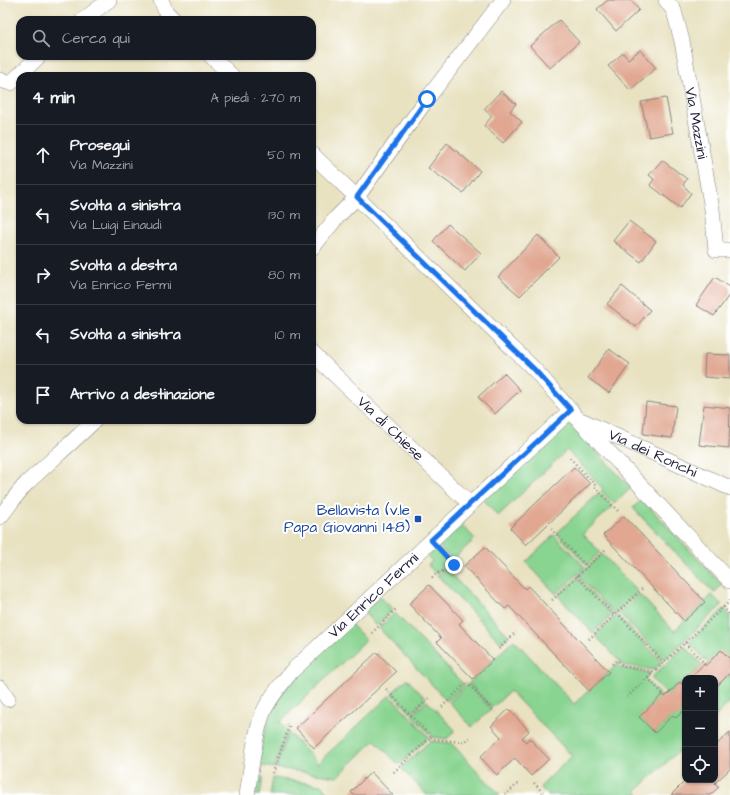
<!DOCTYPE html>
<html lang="it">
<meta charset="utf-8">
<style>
:root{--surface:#171b24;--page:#20242c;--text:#f1f3f6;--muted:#9ea1a6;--line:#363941}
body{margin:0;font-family:"Architects Daughter",sans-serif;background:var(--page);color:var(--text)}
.controls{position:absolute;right:12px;bottom:12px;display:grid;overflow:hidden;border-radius:8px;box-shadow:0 1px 3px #0004}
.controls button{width:36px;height:36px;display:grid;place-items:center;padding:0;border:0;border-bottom:1px solid var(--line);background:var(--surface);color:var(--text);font:20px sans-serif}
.stop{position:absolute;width:12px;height:12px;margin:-9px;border:3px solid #1a73e8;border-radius:50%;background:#fff}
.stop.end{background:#1a73e8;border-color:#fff;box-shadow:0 1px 4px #0008}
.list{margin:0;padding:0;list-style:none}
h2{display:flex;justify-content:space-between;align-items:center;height:52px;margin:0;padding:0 16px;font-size:17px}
h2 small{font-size:13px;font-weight:400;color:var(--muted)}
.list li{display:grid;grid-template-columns:26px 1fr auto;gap:12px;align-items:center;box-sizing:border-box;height:60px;padding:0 16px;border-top:1px solid var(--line)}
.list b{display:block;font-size:15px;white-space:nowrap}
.list p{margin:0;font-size:13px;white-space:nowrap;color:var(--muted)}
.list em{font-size:13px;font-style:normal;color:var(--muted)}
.icon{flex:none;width:22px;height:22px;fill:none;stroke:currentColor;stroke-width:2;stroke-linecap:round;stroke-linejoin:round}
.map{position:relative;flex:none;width:730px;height:795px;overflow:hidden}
.search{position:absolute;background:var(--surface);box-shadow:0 1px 3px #0004;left:16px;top:16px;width:300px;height:44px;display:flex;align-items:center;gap:10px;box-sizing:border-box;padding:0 14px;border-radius:12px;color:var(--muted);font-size:15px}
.panel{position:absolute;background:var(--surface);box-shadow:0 1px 3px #0004;left:16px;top:72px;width:300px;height:352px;border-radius:12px}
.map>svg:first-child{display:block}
.green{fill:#89d491;stroke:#567b66}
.building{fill:#e1a791}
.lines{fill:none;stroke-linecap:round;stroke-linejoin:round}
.minor-casing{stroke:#85827e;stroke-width:16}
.path{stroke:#85827e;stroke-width:2.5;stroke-dasharray:1 3;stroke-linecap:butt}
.minor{stroke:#fff;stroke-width:15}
.route{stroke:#1a73e8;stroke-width:5}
.transit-dot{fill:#1a4fb4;stroke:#fff;stroke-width:1.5}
.labels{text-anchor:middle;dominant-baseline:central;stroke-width:4;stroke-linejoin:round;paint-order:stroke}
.street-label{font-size:15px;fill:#22223b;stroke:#fff}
.transit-label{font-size:15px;fill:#164399;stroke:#fff;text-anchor:end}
</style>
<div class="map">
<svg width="730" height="795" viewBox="0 0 730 795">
<rect width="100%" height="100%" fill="#fff"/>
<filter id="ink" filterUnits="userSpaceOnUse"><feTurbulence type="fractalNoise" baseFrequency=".025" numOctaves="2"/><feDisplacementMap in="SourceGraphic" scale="8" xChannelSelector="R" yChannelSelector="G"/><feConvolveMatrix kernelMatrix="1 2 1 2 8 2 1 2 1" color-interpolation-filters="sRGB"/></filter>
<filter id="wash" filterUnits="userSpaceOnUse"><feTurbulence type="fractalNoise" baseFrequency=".012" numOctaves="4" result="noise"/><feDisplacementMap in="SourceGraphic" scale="16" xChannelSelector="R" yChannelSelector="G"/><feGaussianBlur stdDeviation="0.9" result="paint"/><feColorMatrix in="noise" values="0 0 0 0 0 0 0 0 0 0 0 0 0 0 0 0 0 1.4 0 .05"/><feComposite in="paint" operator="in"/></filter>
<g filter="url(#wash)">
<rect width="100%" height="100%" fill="#e8e2c1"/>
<g class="green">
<path d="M 562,424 L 571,425 L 631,488 L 614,504 L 601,491 L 603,489 L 567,450 L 498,516 L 483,499 Z"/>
<path d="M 599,493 L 612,507 L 583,534 L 600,552 L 587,565 L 557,533 Z"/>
<path d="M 642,499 L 722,585 L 714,593 L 633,508 Z"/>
<path d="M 459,522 L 475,539 L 452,560 L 436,543 Z"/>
<path d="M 554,535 L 585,567 L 556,594 L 526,562 Z"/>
<path d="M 434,545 L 450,562 L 445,567 L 446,568 L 435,573 L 428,565 L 432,562 L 424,554 Z"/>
<path d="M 602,554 L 638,592 L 614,614 L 578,576 Z"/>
<path d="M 447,570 L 509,636 L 501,643 L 437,575 Z"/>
<path d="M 577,578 L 612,615 L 593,633 L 558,596 Z"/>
<path d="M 639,594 L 674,631 L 712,595 L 722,605 L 664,660 L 619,613 Z"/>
<path d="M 380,596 L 393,610 L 376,626 L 363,611 Z"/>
<path d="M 724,609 L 730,616 L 730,659 L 708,663 L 689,642 Z"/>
<path d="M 395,613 L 464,685 L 447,701 L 379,628 Z"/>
<path d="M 617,615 L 662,662 L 654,670 L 623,665 L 595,635 Z"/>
<path d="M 350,623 L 366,640 L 280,722 L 287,730 L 274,768 L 258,765 C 261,744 265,723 276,704 C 294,672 324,648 350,623 Z"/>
<path d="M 514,640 L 574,704 L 618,664 L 622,668 L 650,673 L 645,679 L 661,696 L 640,717 L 655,733 L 673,715 L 685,709 L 685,745 L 636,791 L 639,795 L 548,795 L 540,787 L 572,756 L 510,691 L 492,708 L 469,683 Z"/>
<path d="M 685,646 L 702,665 L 689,678 L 685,678 L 685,681 L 682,684 L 680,682 L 667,695 L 651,678 Z"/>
<path d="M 730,673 L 730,702 L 715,717 L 715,684 L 718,685 Z"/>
<path d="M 407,679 L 426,699 L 411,713 L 392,693 Z"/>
<path d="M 468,684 L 491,709 L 472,727 L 449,702 Z"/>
<path d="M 390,695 L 429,737 L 399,765 L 375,740 L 337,777 L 276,768 L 288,732 L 318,763 Z"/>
<path d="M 427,701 L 455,730 L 447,739 L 433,737 L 412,715 Z"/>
<path d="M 430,741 L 451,743 L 500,795 L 427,795 L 401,768 Z"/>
<path d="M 257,776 L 263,777 L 260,795 L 254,795 Z"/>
<path d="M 273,778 L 321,785 L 330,795 L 270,795 Z"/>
</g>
<g id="blocks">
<g class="building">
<path d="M 608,0 L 631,0 L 639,10 L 616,31 L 597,9 Z"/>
<path d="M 559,20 L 579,42 L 550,68 L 530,46 Z"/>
<path d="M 640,50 L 656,68 L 630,90 L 608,66 L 623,53 L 628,59 Z"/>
<path d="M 501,91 L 516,104 L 510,111 L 522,122 L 503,143 L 484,126 L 492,116 L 484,109 Z"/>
<path d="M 666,98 L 673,133 L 649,137 L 641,102 Z"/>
<path d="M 447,143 L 480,171 L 463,193 L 428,168 Z"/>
<path d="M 662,160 L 687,179 L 683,185 L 691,193 L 680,208 L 650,185 L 654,179 L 649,175 Z"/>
<path d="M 629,221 L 656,241 L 641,262 L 613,241 Z"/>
<path d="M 448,224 L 481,253 L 465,271 L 433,241 Z"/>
<path d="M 538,235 L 559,257 L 520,296 L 498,277 Z"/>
<path d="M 715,277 L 730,287 L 730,294 L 714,316 L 696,305 Z"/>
<path d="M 622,286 L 650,310 L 636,327 L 607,304 Z"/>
<path d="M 609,349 L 630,364 L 609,393 L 588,378 Z"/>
<path d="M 705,354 L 730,355 L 730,379 L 704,377 Z"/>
<path d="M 504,373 L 520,390 L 495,414 L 478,397 Z"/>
<path d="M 646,402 L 676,406 L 672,438 L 643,434 Z"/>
<path d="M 704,405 L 730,408 L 729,448 L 699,445 Z"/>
<path d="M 574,467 L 590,484 L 526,545 L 510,528 Z"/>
<path d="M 624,516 L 705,602 L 684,621 L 603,535 Z"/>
<path d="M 485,547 L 525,589 L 528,586 L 609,672 L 589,691 L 509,606 L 505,609 L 464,566 Z"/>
<path d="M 429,585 L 463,620 L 459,624 L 493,660 L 473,679 L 437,642 L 441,638 L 409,604 Z"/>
<path d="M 721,650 L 730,659 L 730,673 L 717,686 L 715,684 L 715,678 L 689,678 L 704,664 L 705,666 Z"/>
<path d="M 377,652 L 396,672 L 314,748 L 296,728 Z"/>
<path d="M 685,681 L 685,709 L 676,718 L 673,715 L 655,733 L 639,717 L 663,694 L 665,697 L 680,682 L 682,684 Z"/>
<path d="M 509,709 L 529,731 L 522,738 L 526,742 L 529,738 L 549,759 L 531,776 L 515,758 L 497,775 L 480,757 L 501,737 L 491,726 Z"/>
<path d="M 730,732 L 730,769 L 715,783 L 719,787 L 710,795 L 671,795 L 686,780 L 715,780 L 715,746 Z"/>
<path d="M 371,772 L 393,795 L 354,795 L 351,792 Z"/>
</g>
</g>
</g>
<g filter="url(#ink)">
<use href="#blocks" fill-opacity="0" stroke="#85827e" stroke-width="1"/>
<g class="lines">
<defs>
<g id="minor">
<path d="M 161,0 L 166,12 L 174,20"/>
<path id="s1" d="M 666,0 L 674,11 L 682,41 L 712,209 L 716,250 L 730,250"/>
<path d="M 83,20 L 109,0"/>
<path d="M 211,56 L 232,76"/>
<path d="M 0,80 L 11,83 L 39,56"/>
<path d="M 312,154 L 534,369 L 577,418 L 730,581"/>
<path d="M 312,248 L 337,217 L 357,197 L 427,99 L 503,0"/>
<path id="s2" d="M 312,353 L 470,504"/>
<path id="s3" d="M 583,421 L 730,488"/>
<path d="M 0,517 C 9,506 17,493 27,483 C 49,462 73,442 95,420"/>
<path d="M 0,688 L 8,699"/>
<path id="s4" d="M 247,795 C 251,771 254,735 263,713 C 269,698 281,685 291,672 L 571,410"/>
</g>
</defs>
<use href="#minor" class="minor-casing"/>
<g class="path">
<path d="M 570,458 L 596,486"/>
<path d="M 595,487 L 618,511"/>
<path d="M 551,529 L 587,567"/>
<path d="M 441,550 L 454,565"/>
<path d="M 577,576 L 614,615"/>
<path d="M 432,578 L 436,574 L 453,566"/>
<path d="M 552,600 L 606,549"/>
<path d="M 723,607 L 730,615"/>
<path d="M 617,613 L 664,663"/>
<path d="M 372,633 L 397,608"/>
<path d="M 589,639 L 643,588"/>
<path d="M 685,643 L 706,665"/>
<path d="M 499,649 L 516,632"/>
<path d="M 612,664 L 617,660 L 623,666 L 654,672"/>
<path d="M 648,678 L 663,694"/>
<path d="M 467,683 L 495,712"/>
<path d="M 386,689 L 431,737 L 393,773"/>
<path d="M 627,697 L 730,601"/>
<path d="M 442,707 L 467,682"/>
<path d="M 411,715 L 431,696"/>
<path d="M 431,737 L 433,739 L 464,742 L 470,737"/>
<path d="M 273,773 L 289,727 L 287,724"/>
<path d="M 534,783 L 545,795"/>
<path d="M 505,795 L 520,782"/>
</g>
<use href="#minor" class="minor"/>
</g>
</g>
<g class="lines" filter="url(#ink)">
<path class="route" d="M 427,99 L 357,197 L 534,369 L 571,410 L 431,540 L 454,565"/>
</g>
<rect class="transit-dot" x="414" y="515" width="8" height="8" rx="2"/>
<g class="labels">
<g class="street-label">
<text stroke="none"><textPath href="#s1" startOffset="128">Via Mazzini</textPath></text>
<text stroke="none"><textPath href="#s2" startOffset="109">Via di Chiese</textPath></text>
<text stroke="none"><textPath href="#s3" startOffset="77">Via dei Ronchi</textPath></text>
<text stroke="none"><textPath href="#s4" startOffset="246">Via Enrico Fermi</textPath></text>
</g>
<g class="transit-label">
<text x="410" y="510">Bellavista (v.le<tspan x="410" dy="17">Papa Giovanni 148)</tspan></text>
</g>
</g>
</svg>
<div class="controls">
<button>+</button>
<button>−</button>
<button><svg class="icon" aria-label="locate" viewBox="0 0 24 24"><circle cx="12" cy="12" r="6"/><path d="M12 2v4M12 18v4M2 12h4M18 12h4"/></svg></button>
</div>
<div class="stop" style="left:427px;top:99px"></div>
<div class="stop end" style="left:454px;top:565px"></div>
<div class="search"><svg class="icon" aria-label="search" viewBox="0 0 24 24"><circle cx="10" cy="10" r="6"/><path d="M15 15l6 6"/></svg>Cerca qui</div>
<section class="panel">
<h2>4 min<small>A piedi · 270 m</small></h2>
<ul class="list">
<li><svg class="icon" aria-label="ahead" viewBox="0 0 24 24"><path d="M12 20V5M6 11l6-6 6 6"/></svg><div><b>Prosegui</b><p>Via Mazzini</p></div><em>50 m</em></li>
<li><svg class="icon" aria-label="left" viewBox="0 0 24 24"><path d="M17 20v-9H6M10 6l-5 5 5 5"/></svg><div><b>Svolta a sinistra</b><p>Via Luigi Einaudi</p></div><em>130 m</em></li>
<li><svg class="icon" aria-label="right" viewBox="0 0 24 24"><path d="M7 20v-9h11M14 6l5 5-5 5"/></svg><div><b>Svolta a destra</b><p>Via Enrico Fermi</p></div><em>80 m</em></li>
<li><svg class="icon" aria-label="left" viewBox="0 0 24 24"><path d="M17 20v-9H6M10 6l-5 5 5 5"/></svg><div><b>Svolta a sinistra</b></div><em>10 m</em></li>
<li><svg class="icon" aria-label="arrive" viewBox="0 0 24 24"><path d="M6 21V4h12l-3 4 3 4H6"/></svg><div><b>Arrivo a destinazione</b></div></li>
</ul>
</section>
</div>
